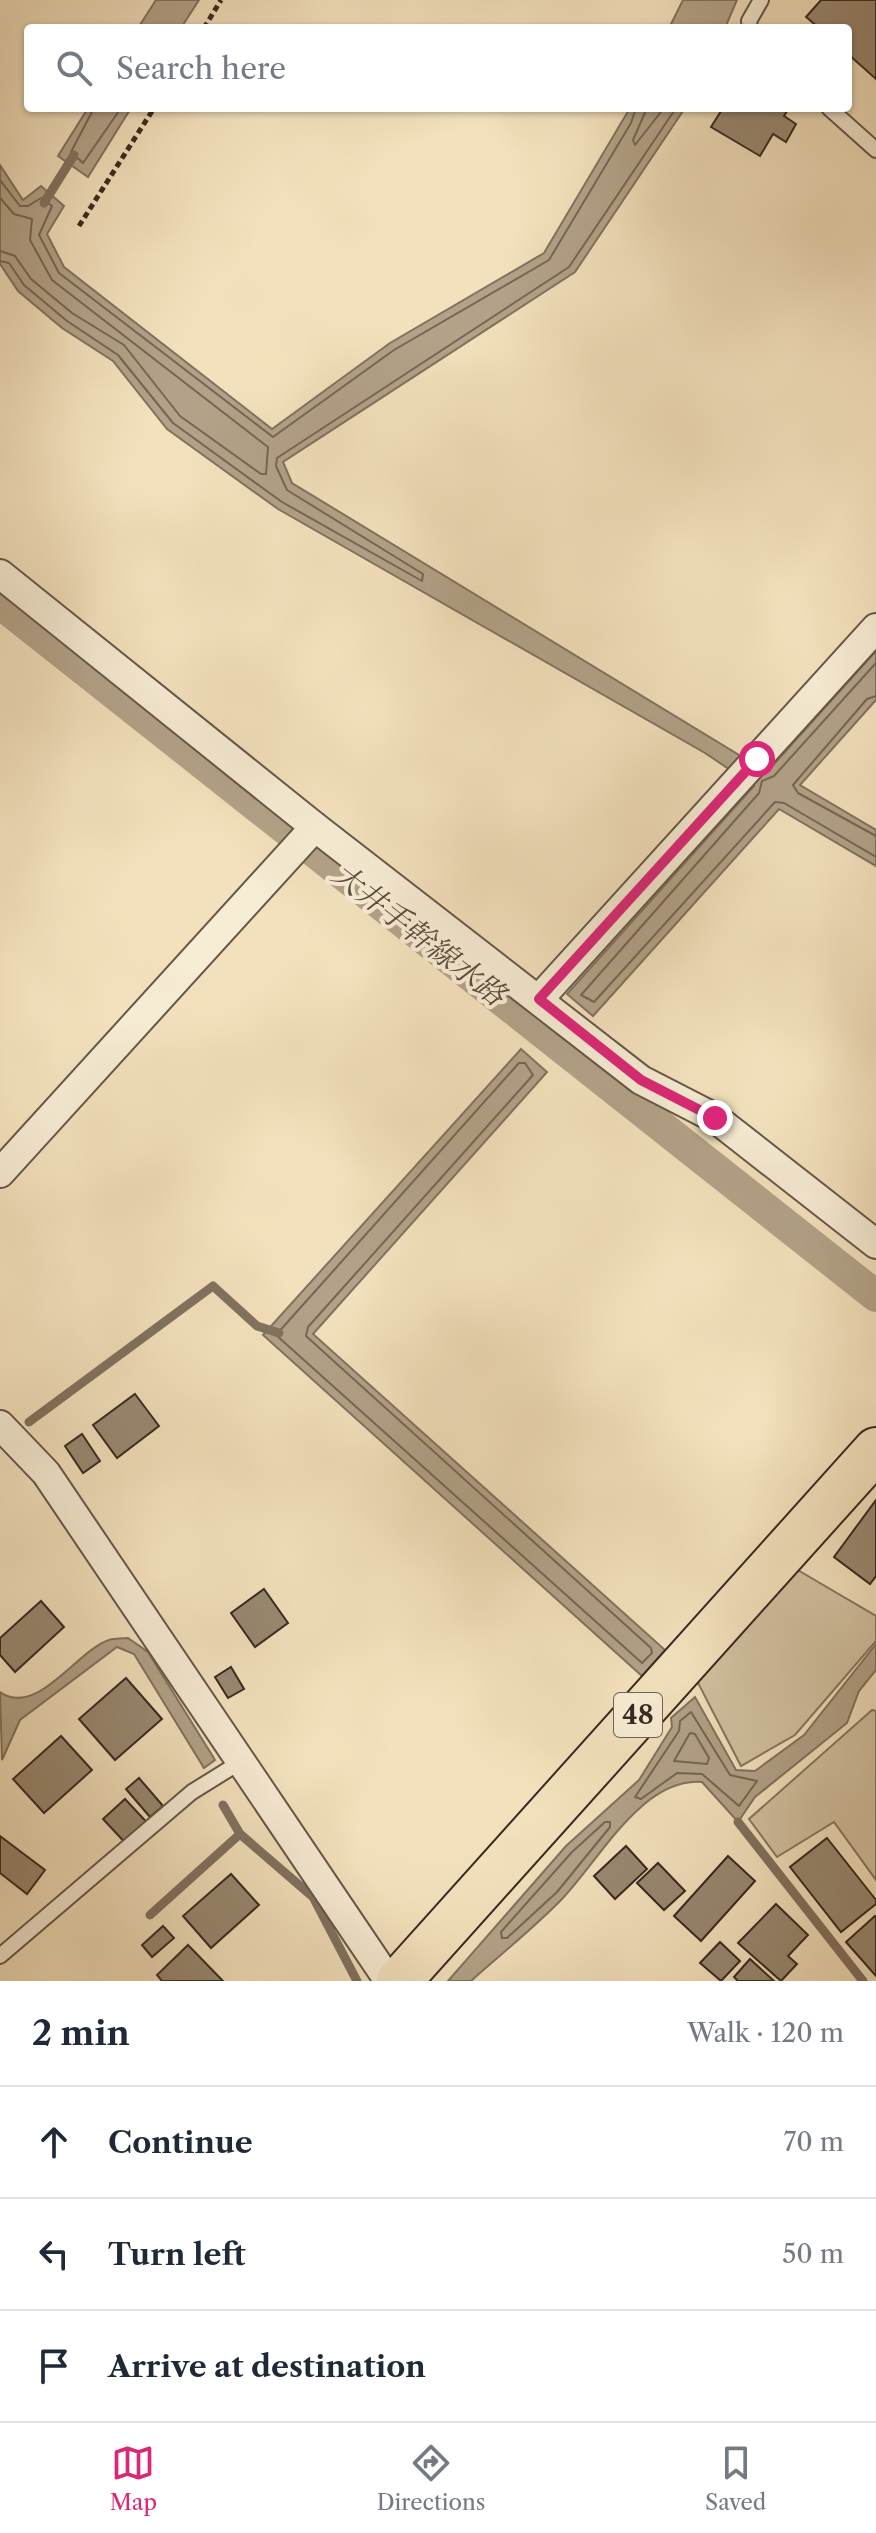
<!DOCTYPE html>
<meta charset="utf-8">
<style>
:root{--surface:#fff;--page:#f6f6f7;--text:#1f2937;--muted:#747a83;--line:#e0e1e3;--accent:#db2777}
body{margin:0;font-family:"Libre Caslon Text","Noto Serif JP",serif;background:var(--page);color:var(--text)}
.stop{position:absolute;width:24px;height:24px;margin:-18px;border:6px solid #db2777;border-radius:50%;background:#fff}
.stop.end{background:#db2777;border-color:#fff;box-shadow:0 2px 8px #0008}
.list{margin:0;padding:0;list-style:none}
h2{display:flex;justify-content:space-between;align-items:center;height:104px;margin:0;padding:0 32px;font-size:34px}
h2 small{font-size:26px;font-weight:400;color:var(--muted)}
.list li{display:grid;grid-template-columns:52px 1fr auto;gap:24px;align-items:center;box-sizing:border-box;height:112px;padding:0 32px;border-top:2px solid var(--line)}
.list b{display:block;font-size:30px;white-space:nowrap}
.list em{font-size:26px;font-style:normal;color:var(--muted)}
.icon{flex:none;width:44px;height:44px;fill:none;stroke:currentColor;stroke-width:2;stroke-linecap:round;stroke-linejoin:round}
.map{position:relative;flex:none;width:876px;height:1981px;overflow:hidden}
.search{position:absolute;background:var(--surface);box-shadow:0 2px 6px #0004;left:24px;right:24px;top:24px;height:88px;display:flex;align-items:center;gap:20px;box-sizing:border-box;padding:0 28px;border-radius:8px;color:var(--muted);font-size:30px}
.sheet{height:440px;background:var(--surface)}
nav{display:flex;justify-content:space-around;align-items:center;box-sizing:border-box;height:112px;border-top:2px solid var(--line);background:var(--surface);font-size:22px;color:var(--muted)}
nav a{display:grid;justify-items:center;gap:4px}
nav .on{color:var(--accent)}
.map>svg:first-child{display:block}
.green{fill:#d3c2a2;stroke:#857662;stroke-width:2}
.water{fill:#b3a288;stroke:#81725f;stroke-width:2}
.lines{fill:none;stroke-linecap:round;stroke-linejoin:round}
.shore{stroke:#756654;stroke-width:2}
.stream{stroke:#81725f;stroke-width:9}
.canal{stroke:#b3a288;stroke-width:32}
.building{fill:#998972;stroke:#372921;stroke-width:2}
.lane-casing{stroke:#665748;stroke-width:18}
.street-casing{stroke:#665748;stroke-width:32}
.primary-casing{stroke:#372921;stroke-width:48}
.path{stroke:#372921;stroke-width:5;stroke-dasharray:6 4;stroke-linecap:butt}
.lane{stroke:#f7ecd4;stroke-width:14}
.street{stroke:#f7ecd4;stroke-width:28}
.primary{stroke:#f3e1bd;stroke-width:44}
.route{stroke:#db2777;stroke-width:10}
.labels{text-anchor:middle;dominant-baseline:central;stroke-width:8;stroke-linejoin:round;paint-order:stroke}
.shield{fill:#f7ecd4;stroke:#716457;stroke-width:2}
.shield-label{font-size:26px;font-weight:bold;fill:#372921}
.water-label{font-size:30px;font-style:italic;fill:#5c4d40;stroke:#f7ecd4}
</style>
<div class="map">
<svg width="876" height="1981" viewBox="0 0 876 1981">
<rect width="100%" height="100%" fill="#f3e1bd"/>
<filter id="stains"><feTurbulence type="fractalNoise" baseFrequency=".0025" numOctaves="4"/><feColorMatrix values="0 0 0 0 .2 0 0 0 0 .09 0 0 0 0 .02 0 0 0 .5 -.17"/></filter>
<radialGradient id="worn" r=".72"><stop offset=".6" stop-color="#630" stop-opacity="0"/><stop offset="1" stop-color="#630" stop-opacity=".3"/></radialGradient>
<g class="green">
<path d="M 796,1569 L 876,1616 L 876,1641 L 795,1735 L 741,1766 L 697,1681 Z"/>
<path d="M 872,1710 L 876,1711 L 876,1880 L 834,1822 L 777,1857 L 749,1819 Z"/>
</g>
<g class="water">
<path d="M 156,0 L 199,0 L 181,28 L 138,28 Z"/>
<path d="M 683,0 L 737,0 L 725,28 L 669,28 Z"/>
<path d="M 88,108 L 131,108 L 88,177 L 58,156 Z"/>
<path d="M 630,108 L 685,108 L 575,272 L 283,462 L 292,483 L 767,772 L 876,651 L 876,700 L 800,785 L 876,830 L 876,866 L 779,809 L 593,1016 L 567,994 L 754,786 L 705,753 L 278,509 L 167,429 L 113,361 L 62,328 L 18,291 L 0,264 L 0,165 L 23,200 L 41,186 L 64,206 L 47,234 L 64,267 L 272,429 L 390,343 L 544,253 Z"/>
<path d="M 521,1049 L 547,1072 L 313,1334 L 665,1650 L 642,1676 L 263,1335 Z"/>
<path d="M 128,1638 L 148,1652 L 215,1760 L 204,1768 L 134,1654 L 117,1647 L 20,1720 L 2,1760 L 0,1692 C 37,1718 76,1651 109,1640 C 114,1638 122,1639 128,1638 Z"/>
<path d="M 876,1644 L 876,1670 L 859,1691 L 847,1723 L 755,1797 L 738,1822 L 702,1782 C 642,1777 599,1861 562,1899 C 534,1928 501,1954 471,1981 L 448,1981 L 566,1846 L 639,1780 L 672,1727 L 671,1718 L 695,1697 L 736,1770 L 755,1771 L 804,1735 Z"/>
</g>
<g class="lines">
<g class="shore">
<path d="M 94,108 L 71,152 L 83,163 L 121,108"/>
<path d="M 647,108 L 633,140 L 635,145 L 664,108"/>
<path d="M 0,180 L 20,206 L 28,206 L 41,198 L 52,206 L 39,235 L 59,273 L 273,437 L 394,350 L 549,260 L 631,123 L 636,108"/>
<path d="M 0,198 L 14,214 L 32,219 L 30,240 L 52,280 L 268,447 L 266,474 L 261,474 L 180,416 L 124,345 L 72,313 L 31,279 L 15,256 L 0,251"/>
<path d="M 0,261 L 9,263 L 24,285 L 67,321 L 118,355 L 173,423 L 282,502 L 422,581 L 423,574 L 287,490 L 276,466 L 277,458 L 569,267 L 676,108"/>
<path d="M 876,663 L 774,776 L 762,781 L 759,793 L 581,995 L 594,1002 L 775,802 L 784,803 L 876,857"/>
<path d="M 876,696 L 867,699 L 793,785 L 798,793 L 876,836"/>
<path d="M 519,1063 L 525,1063 L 533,1075 L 308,1327 L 306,1336 L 651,1648 L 652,1653 L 642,1663 L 276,1335 Z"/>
<path d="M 691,1712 L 730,1775 L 757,1781 L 739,1806 L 702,1774 L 677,1773 L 641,1799 L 635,1797 L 679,1731 L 680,1721 Z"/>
<path d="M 690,1733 L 695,1734 L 709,1758 L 707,1764 L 674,1761 Z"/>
<path d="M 605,1822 L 610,1822 L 610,1827 L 557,1892 L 507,1938 L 502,1938 L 501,1932 L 572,1852 Z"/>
</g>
<g class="stream">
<path d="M 44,203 L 74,155"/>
<path d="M 29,1422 L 213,1286 L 257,1326 L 279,1333"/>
<path d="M 223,1805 L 240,1834 L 313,1897 L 357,1981"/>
<path d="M 738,1822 L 863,1981"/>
<path d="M 150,1915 L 240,1834"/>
</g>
<path class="canal" d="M 0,603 L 876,1296"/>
</g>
<g class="building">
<path d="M 821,0 L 876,0 L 876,79 L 848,54 L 848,28 L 819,28 L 806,17 Z"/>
<path d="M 723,108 L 789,108 L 784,116 L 796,124 L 786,142 L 773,134 L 760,156 L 711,127 Z"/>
<path d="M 135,1394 L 159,1426 L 117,1458 L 93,1425 Z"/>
<path d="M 82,1434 L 100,1461 L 83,1473 L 65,1446 Z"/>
<path d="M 876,1500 L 876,1576 L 870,1584 L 834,1557 Z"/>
<path d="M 264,1589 L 288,1623 L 255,1647 L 231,1613 Z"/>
<path d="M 41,1601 L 64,1627 L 15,1672 L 0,1655 L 0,1638 Z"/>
<path d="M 231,1667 L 244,1689 L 228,1698 L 215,1677 Z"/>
<path d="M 126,1678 L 162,1719 L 115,1760 L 79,1719 Z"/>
<path d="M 61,1736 L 92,1770 L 44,1813 L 13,1779 Z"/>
<path d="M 139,1778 L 163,1806 L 150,1817 L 126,1789 Z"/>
<path d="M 125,1799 L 153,1829 L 131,1849 L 103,1819 Z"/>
<path d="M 0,1836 L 45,1870 L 27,1894 L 0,1873 Z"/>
<path d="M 827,1838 L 876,1900 L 876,1904 L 841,1932 L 790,1867 Z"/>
<path d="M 626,1846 L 647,1869 L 615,1899 L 594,1876 Z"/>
<path d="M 728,1856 L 755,1881 L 701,1941 L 674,1916 Z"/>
<path d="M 658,1863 L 685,1891 L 664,1910 L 637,1883 Z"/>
<path d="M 231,1874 L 259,1905 L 211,1948 L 183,1916 Z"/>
<path d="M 776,1904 L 808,1935 L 788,1956 L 797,1964 L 781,1981 L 738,1943 Z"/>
<path d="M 875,1916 L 876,1917 L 876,1976 L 846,1942 Z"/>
<path d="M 163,1926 L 174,1938 L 152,1957 L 142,1945 Z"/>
<path d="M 720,1942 L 740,1961 L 721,1981 L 700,1963 Z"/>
<path d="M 188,1945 L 223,1981 L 162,1981 L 157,1975 Z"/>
<path d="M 750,1959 L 774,1981 L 738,1981 L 734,1977 Z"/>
</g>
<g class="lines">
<defs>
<g id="lane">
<path d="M 750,28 L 749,21 L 761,0"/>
<path d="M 829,108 L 876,150"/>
<path d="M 0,1956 L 192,1792 L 242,1761"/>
</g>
<g id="street">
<path d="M 0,574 L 315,827 L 641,1080 L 715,1118 L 876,1244"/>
<path d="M 539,999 L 876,628"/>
<path d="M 0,1173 L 315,827"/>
<path d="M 0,1425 L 46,1473 L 389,1981"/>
</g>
<path id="primary" d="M 399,1981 L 876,1450"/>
</defs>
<use href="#lane" class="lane-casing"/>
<use href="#street" class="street-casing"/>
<use href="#primary" class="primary-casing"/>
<g class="path">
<path d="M 204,28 L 221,0"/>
<path d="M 79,226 L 154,108"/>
</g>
<use href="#lane" class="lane"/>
<use href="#street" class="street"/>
<use href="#primary" class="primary"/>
</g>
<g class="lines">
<path class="route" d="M 715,1118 L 641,1080 L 539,999 L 757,759"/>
</g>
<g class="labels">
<rect class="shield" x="614" y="1693" width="48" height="44" rx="6"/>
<g class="shield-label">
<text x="638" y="1715">48</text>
</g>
<g class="water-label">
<text transform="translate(419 934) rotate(38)">大井手幹線水路</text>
</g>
</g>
<rect width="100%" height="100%" filter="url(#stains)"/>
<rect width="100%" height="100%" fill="url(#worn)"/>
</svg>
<div class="stop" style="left:757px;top:759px"></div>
<div class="stop end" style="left:715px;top:1118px"></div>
<div class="search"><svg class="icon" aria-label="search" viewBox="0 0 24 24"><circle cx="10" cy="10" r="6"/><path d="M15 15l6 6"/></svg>Search here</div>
</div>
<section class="sheet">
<h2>2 min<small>Walk · 120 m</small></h2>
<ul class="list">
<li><svg class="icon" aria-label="ahead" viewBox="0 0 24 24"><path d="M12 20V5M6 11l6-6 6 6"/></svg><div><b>Continue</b></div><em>70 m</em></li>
<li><svg class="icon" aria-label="left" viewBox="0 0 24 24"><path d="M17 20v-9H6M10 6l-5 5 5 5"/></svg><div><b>Turn left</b></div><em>50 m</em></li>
<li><svg class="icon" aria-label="arrive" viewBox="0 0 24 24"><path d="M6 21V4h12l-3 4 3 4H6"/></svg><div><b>Arrive at destination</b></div></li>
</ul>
</section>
<nav>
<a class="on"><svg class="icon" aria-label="map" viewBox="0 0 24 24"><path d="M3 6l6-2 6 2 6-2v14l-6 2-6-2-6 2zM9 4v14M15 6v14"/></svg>Map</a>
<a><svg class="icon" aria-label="directions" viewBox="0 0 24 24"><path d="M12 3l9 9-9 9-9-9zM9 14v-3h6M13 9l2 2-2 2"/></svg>Directions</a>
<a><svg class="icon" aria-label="saved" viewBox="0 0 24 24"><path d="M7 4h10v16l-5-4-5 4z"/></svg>Saved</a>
</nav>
